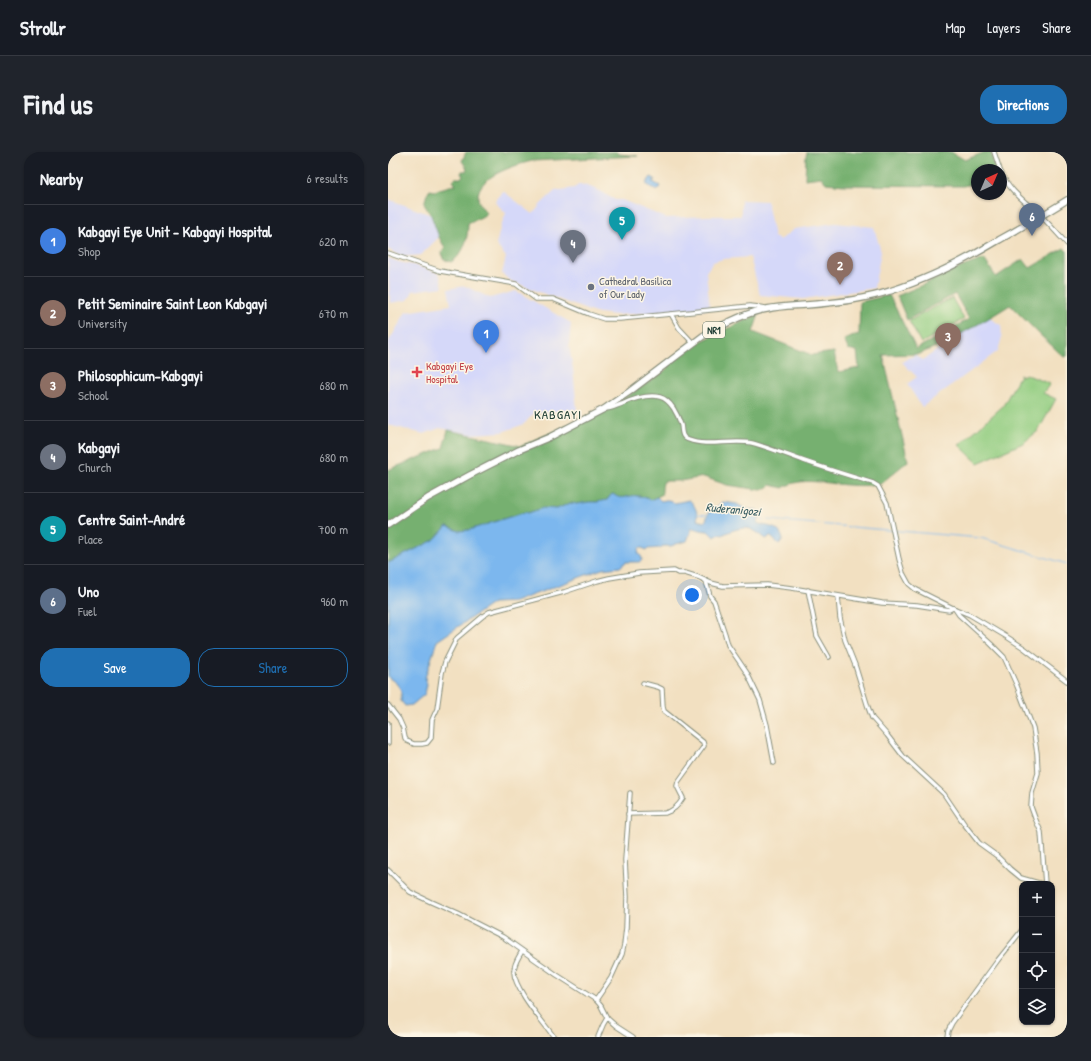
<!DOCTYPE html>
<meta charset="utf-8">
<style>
:root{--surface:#171b24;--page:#20242c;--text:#f1f3f6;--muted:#9ea1a6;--line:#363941;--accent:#1f6fb2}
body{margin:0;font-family:"Patrick Hand",sans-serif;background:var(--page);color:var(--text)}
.controls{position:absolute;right:12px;bottom:12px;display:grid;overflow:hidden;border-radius:8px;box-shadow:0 1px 3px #0004}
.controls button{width:36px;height:36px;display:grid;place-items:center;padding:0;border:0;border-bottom:1px solid var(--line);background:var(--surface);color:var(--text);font:20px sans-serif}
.compass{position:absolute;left:583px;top:12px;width:36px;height:36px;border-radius:50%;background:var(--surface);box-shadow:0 1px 3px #0004;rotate:44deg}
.you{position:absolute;left:304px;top:443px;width:14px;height:14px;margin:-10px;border:3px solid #fff;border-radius:50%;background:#1a73e8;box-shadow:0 0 0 6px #1a73e833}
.badge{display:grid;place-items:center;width:26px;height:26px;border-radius:50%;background:var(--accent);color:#fff;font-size:13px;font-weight:700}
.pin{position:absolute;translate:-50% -33px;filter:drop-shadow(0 1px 2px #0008)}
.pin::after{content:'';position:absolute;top:21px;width:14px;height:12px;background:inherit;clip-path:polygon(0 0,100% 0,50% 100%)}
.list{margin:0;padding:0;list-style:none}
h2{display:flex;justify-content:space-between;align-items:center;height:52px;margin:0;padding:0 16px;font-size:17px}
h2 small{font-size:13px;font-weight:400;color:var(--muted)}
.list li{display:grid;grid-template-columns:26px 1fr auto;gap:12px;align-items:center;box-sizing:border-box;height:72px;padding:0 16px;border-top:1px solid var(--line)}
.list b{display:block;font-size:15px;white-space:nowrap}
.list p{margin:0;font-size:13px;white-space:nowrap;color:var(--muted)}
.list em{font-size:13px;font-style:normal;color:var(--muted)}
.actions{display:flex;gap:8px;padding:12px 16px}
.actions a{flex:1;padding:9px 0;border:1px solid var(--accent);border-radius:16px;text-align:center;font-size:14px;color:var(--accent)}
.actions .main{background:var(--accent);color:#fff}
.icon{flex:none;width:22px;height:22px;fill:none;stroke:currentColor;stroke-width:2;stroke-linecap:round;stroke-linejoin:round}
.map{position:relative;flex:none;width:679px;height:885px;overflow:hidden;border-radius:16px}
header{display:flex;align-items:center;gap:24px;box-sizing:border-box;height:56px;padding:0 20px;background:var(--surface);border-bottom:1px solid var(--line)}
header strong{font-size:19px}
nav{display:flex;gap:22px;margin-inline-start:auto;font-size:14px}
.intro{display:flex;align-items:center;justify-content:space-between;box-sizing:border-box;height:96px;padding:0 24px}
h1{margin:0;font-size:28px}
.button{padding:10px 18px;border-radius:16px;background:var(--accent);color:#fff;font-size:14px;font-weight:700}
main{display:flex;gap:24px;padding:0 24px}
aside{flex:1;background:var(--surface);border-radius:16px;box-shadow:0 1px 3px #0004}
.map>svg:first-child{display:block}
.built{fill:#d5d8f9}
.green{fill:#93cd81;stroke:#59855a}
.forest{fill:#76b06f;stroke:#4a7652}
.water{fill:#7cb7ee;stroke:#4e7a91}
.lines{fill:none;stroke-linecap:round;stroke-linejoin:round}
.stream{stroke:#7cb7ee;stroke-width:1}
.minor-casing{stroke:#888e7a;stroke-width:5.5}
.trunk-casing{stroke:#888e7a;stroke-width:8}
.minor{stroke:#fff;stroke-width:3.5}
.trunk{stroke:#fff;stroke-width:5.5}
.worship-dot{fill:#6b7280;stroke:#fcf5e5;stroke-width:1.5}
.health-dot{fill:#e0444e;stroke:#fcf5e5;stroke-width:1.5}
.labels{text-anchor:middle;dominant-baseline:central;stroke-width:3;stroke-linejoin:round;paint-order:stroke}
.shield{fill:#fcf5e5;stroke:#617469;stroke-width:1}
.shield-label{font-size:10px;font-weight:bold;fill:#1f3d34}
.worship-label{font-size:11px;fill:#5b616d;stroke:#fcf5e5;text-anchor:start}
.health-label{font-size:11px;fill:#be3a42;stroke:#fcf5e5;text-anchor:start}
.water-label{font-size:12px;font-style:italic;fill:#365c62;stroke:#fcf5e5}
.quarter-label{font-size:13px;letter-spacing:1px;fill:#1f3d34;stroke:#fcf5e5}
</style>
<header>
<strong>Strollr</strong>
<nav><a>Map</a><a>Layers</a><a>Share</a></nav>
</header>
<div class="intro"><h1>Find us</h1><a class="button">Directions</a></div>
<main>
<aside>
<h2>Nearby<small>6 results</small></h2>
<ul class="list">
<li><span class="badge" style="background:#3f7fe0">1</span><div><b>Kabgayi Eye Unit - Kabgayi Hospital</b><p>Shop</p></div><em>620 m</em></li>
<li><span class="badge" style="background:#8d6e63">2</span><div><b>Petit Seminaire Saint Leon Kabgayi</b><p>University</p></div><em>670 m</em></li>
<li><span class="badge" style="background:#8d6e63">3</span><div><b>Philosophicum-Kabgayi</b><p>School</p></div><em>680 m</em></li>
<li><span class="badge" style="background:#6b7280">4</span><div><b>Kabgayi</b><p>Church</p></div><em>680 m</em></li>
<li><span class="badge" style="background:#0f9aa8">5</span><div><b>Centre Saint-André</b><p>Place</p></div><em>700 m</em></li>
<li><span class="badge" style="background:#5c6f8a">6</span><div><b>Uno</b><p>Fuel</p></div><em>960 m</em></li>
</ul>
<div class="actions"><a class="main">Save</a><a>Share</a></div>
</aside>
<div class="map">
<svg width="679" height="885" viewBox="0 0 679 885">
<rect width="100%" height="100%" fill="#fcf5e5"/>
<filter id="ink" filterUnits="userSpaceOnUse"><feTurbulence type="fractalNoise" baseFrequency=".025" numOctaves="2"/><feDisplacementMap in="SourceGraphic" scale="8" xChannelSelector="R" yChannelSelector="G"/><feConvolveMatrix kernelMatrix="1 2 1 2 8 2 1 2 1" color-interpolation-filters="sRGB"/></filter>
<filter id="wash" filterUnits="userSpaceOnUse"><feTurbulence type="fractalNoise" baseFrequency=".012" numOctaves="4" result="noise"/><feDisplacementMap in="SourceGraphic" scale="16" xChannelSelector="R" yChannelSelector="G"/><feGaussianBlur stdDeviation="0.9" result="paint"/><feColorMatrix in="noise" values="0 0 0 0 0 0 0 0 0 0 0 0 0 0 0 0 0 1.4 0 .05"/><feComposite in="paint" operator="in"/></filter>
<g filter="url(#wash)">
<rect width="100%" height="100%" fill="#f2e0c1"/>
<g class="built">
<path d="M 192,32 L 208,37 L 227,48 L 234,48 L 278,66 L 319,64 L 353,64 L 353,48 L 379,49 L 386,85 L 392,88 L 406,77 L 447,71 L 486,75 L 493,100 L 486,136 L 415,147 L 372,143 L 362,105 L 335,107 L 325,110 L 318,120 L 322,157 L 227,163 L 204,160 L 123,129 L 114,122 L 118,105 L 108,93 L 112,77 L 118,61 L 107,50 L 115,39 L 145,62 L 153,52 L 167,39 L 186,36 Z"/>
<path d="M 0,47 L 43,63 L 51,85 L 33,103 L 13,105 L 0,97 Z"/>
<path d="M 0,106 L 11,110 L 29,114 L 51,121 L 55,135 L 25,139 L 20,148 L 2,151 Z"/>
<path d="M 77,134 L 102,146 L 128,139 L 183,171 L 181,194 L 185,217 L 189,258 L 146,261 L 136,272 L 114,280 L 83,282 L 52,276 L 36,282 L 0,273 L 0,191 L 18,160 L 63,153 L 60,137 Z"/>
<path d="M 601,166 L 613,173 L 614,185 L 610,199 L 534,255 L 519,232 L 529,225 L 514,210 L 527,203 L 535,208 L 571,183 Z"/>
</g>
<g class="green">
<path d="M 564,146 L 576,167 L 533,191 L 521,169 Z"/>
<path d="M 637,222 L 662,232 L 655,241 L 668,247 L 650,279 L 635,291 L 590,311 L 571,293 L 615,254 L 632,223 L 635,224 Z"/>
</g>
<g class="forest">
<path d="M 78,0 L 228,0 L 231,2 L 250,4 L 144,9 C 128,13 89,24 90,45 C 90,51 95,57 99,61 C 92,67 87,67 80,71 C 80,82 78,95 71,103 C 69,106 66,108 63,110 L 55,107 L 54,100 L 57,96 L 51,85 L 43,63 L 36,52 L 39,42 L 42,38 L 47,39 C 51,37 64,33 68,33 L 65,29 L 67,26 L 73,26 L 75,23 L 73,22 L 74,19 L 78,19 L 79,16 L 74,9 Z"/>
<path d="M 419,0 L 563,0 L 577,8 L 597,0 L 603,0 L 607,18 L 589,18 L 589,31 L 575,34 L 456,33 L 438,31 L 433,25 L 417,27 L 418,4 Z"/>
<path d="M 676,96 L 679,99 L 679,204 L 676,205 L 650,181 L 622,153 L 601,166 L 571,183 L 562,189 L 531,202 L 495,203 L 520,309 L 491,333 C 481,333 470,334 460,333 C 440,332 412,324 395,336 L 383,333 L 377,337 L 373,338 L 339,333 L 316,325 L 292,329 L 276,329 C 273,334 275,339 273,343 L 262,348 L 252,344 L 230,346 L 225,342 L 223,343 L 219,348 L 209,350 L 201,350 L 189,352 L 182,351 L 169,357 L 151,357 L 147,360 L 145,359 L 140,361 L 137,360 L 81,378 L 71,379 L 59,374 L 46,388 L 0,411 L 0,318 L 55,296 L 60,278 L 133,294 L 183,272 L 216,260 L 274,221 L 299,196 L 371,162 L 365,180 L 424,203 L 446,200 L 450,220 L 471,216 L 469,199 L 460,197 L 456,188 L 471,182 L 472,150 L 501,143 L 528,197 L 581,167 L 567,142 L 519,168 L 509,144 L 546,128 L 566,118 L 596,107 L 608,125 L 635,107 L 642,116 Z"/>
</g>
<g class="water">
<path d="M 263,25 L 267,27 L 265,30 L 272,34 L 269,39 L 258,32 Z"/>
<path d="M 225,342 C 234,350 240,342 250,344 C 254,344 258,346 262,348 L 269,345 L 273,349 L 278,348 L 287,351 L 301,348 C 306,351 311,362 309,368 L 316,370 L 318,368 L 322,358 L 325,358 L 335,350 L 349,352 L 358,357 L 369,358 L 373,363 L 369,371 C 382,376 390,373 395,387 L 391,392 L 382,384 L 378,387 C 374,384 369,380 365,378 C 357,373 341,379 334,383 L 332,382 L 326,385 L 320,379 C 314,379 310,377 304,376 L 299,389 L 288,392 L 283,394 L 275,394 L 272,396 L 259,397 L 259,398 L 254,396 L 251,396 L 250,400 L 254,406 L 254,408 L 251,410 L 238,410 L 232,415 L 214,417 L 126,450 L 105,451 L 49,489 L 37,526 L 39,532 L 37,542 L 24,553 L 17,554 L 13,549 L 13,538 L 8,531 L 0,525 L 0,411 L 46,388 L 59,374 L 71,379 L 81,378 L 137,360 L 140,361 L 155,356 L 169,357 L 182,351 L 189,352 L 201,350 L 209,350 L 219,348 L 223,343 Z"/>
</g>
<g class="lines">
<g class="stream">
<path d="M 308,362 L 321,363"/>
<path d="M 370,367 L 593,386 L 679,412"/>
</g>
</g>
</g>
<g filter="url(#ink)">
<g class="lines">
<defs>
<g id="minor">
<path d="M 606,0 L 612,18"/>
<path d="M 613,20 C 620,38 639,51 653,64 C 662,73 670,82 679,92"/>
<path d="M 0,101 L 52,119 L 128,132 L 148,147 L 165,147 L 201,162 L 216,167 L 232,167 L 283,162 L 291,176 L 305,191"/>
<path d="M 283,162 L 362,154 L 371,155 L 377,156"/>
<path d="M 217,257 C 223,257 228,254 234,252 C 245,247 260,242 272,245 C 283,248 290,263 293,273 C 294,277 293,282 296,285 C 297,287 299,287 301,288 C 318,295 345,287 364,291 C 382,296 399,303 416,309 C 439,317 462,324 485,331 L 490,334 L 499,351 L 511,407 L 515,421 L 521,432 L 527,437 L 565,456 L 582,463 L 619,485 L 636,496 L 679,529"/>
<path d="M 318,429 L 322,444 L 326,449 L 337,482 L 340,493 L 359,521 L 372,548 L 379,573 L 386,611"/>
<path d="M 420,438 L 429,484 L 441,505"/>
<path d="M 450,444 L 452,466 L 457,488 L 467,513 L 480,555 L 484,566 L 499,583 L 515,604 L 556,642 L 577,673 L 591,691 L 609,704 L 622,717 L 633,726 L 654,732"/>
<path d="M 567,457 L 571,463 L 603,492 L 616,505 L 629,534 L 645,576 L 649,601 L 650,621 L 644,641 L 643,655 L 647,666 L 653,680 L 657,732"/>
<path d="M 0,553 L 11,567 L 15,576 L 17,586 L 19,589 L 26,592 L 34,592 L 39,591 L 43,586 L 44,568 L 49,557 L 54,521 L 57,510 L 69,486 L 95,464 L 101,460 L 176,440 L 209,429 L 221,426 L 251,421 L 286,419 L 290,421 L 297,421 L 310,425 L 323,431 L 335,434 L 379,433 L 404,436 L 494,451 L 529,453 L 561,458 L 565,456"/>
<path d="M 0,571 L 0,591"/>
<path d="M 240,662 L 277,661 C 285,659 291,653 295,646 L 289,634 L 290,630 L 316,594 L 315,590 L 276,559 L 275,555 L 274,537 L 270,535 L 255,531"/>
<path d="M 0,718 L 22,740 L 43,750 L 70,762 L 115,785 L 169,823 L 208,848 L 213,854 L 219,866 L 228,874 L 245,885"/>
<path d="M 134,799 C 131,805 126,811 126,819 C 125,836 156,871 166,885"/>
<path d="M 208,848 L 223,826 L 234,802 L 236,793 L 238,776 L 239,745 L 237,708 L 242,641"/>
<path d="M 210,885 L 215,873 L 219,866"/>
<path d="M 559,885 L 560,879 L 564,871 L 610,808 L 634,778"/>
</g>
<path id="trunk" d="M 0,373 L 40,346 L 82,323 L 131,298 L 162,285 L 216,257 L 241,240 L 315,184 C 334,173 358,160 379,157 C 392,154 405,154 418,153 C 446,151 475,148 502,139 C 541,127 576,109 611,88 C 634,75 657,62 679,48"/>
</defs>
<use href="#minor" class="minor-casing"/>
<use href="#trunk" class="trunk-casing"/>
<use href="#minor" class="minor"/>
<use href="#trunk" class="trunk"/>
</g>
</g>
<circle class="worship-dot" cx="203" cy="135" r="4"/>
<path class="health-dot" d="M27 214h4v4h4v4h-4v4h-4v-4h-4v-4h4z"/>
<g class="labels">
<rect class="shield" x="315" y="170" width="22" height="16" rx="3"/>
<g class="shield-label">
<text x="326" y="178">NR1</text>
</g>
<g class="worship-label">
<text x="211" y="129">Cathedral Basilica<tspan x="211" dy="13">of Our Lady</tspan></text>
</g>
<g class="health-label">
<text x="38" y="214">Kabgayi Eye<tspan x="38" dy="13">Hospital</tspan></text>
</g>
<g class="water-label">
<text transform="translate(345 357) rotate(5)">Ruderanigozi</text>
</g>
<g class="quarter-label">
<text x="170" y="262">KABGAYI</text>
</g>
</g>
</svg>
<div class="controls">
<button>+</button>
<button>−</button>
<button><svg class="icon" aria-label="locate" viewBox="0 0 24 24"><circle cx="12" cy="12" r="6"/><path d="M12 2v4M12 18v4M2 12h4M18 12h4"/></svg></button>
<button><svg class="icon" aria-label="layers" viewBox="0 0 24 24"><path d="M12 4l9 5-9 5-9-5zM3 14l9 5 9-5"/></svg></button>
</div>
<svg class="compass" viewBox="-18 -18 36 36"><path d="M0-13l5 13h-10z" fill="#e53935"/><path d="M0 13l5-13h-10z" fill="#9ea1a6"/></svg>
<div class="you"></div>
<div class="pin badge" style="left:98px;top:201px;background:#3f7fe0">1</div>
<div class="pin badge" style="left:452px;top:133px;background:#8d6e63">2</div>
<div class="pin badge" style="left:560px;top:204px;background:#8d6e63">3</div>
<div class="pin badge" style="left:185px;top:111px;background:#6b7280">4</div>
<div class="pin badge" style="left:234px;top:88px;background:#0f9aa8">5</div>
<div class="pin badge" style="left:644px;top:84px;background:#5c6f8a">6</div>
</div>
</main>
